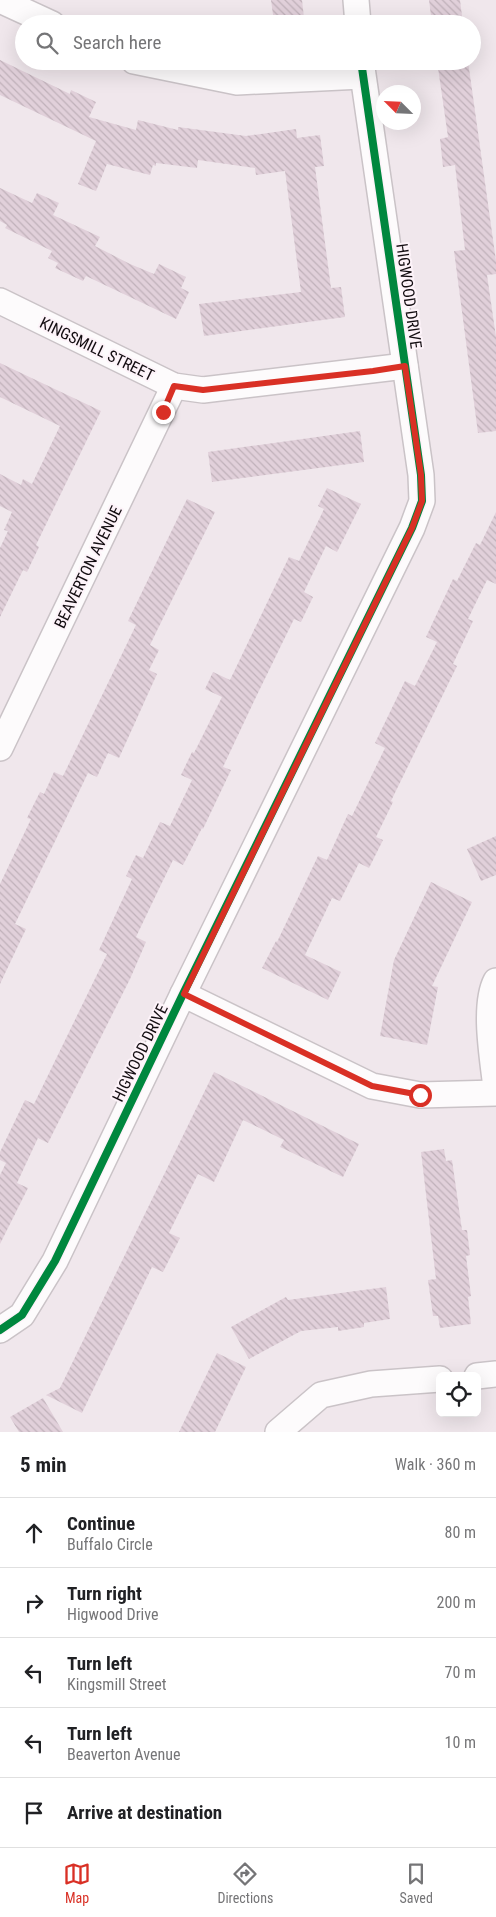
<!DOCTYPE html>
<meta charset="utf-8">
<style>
:root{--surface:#fff;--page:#f2f2f2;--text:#202124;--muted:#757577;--line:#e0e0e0;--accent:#d93025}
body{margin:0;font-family:"Roboto Condensed",sans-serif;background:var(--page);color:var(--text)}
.controls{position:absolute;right:15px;bottom:15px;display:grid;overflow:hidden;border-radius:8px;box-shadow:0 5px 20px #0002}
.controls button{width:45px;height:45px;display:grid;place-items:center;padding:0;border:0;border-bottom:1px solid var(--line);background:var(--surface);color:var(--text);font:25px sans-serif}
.compass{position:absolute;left:376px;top:85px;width:45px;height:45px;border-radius:50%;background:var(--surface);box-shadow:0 5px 20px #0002;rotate:294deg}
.stop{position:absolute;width:15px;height:15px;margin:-11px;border:4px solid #d93025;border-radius:50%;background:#fff}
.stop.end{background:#d93025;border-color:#fff;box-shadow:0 1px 5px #0008}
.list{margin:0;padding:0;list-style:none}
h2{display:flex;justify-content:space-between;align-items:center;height:65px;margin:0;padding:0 20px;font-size:21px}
h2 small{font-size:16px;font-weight:400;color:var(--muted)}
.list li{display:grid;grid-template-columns:32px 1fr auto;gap:15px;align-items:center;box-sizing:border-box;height:70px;padding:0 20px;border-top:1px solid var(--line)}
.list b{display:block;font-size:19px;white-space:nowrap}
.list p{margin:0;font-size:16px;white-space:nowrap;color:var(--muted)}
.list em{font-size:16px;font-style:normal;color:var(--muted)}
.icon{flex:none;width:28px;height:28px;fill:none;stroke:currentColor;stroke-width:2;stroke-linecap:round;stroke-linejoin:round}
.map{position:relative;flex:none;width:496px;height:1432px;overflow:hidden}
.search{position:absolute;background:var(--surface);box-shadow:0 5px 20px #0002;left:15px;right:15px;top:15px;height:55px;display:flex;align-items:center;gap:12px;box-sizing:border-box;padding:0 18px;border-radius:28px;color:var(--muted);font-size:19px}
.sheet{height:415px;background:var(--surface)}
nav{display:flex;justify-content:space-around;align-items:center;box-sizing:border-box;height:70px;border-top:1px solid var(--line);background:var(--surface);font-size:14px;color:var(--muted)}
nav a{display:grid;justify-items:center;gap:2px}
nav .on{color:var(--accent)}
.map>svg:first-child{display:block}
.building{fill:url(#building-back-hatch)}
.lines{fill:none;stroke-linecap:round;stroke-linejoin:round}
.street-casing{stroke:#cac3c7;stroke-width:28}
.street{stroke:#fdfbfc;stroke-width:25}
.cycleway-casing{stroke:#fdf3f9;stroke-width:11}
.cycleway{stroke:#00873e;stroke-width:8}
.route{stroke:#d93025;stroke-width:6}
.labels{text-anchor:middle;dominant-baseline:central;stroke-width:4;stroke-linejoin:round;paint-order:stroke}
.street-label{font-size:16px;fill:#130d11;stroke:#fdf3f9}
</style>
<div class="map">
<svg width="496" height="1432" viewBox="0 0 496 1432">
<defs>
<pattern id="building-back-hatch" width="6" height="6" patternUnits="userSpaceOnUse" patternTransform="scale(1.25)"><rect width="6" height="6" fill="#e1d0da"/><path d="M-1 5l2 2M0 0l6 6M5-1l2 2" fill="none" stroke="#c0b1ba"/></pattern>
</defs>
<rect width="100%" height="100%" fill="#f0e7ec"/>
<g class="building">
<path d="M 271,0 L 302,0 L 304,18 L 274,22 Z"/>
<path d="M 429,0 L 460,0 L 463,24 L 432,24 Z"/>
<path d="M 0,60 L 70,94 L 71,90 L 96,102 L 89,117 L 136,130 L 138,120 L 178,130 L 178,127 L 246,136 L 296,129 L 297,138 L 320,135 L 324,166 L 315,167 L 331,288 L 341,287 L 345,317 L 204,336 L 199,304 L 301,292 L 285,171 L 256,175 L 255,168 L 198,160 L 197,168 L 156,163 L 156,166 L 153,165 L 150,175 L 107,164 L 96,191 L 78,184 L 96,141 L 0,95 Z"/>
<path d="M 437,61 L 468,61 L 496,261 L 496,274 L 487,275 L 496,337 L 496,431 L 478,433 L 454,251 L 465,250 L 455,165 L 443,167 L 440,139 L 448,137 Z"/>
<path d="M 0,188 L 32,203 L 37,193 L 59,203 L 53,215 L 100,237 L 95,246 L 130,264 L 154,274 L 159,264 L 186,277 L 181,288 L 189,292 L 176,319 L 86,276 L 83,281 L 55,268 L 58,263 L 48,258 L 52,251 L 5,228 L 7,225 L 0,221 Z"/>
<path d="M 0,363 L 101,411 L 36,545 L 39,547 L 27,572 L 23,570 L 0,617 L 0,548 L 8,531 L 4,530 L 12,512 L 0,506 L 0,474 L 21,485 L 23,479 L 32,484 L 60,426 L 0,397 Z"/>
<path d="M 360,431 L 364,462 L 212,482 L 208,452 Z"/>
<path d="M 327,488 L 361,504 L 337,552 L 326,546 L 304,592 L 313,597 L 301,622 L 294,619 L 256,697 L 223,767 L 231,770 L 203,829 L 202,828 L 183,865 L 173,860 L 157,893 L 136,937 L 146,942 L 130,979 L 48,1143 L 38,1138 L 17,1183 L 28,1188 L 0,1244 L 0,1175 L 6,1163 L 0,1160 L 0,1152 L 25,1100 L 34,1104 L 107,954 L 99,950 L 132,879 L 126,876 L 136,855 L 143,858 L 160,822 L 170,826 L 192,780 L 181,775 L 192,752 L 194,753 L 222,697 L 205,689 L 213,672 L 230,680 L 289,557 L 299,561 L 324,509 L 318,506 Z"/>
<path d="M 187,499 L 215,512 L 150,645 L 159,650 L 149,670 L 157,674 L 119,758 L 108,753 L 97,777 L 88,773 L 15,924 L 26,929 L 0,984 L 0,884 L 31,819 L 27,818 L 40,792 L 44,794 L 54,772 L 63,776 L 136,625 L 128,621 Z"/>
<path d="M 496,512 L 496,584 L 487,580 L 468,619 L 473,621 L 453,664 L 457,666 L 391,801 L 393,802 L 376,837 L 383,840 L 369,868 L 359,863 L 340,901 L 332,898 L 305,955 L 341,972 L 328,1000 L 262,968 L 276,941 L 277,942 L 318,856 L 327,860 L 348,814 L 352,816 L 385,748 L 375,743 L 405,681 L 415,686 L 437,642 L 426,637 L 453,579 L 457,581 L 476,543 L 480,545 Z"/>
<path d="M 496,836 L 496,875 L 481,881 L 467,849 Z"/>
<path d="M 431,882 L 472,902 L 432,986 L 438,987 L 427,1045 L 380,1036 L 394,960 Z"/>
<path d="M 214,1072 L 359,1144 L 343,1177 L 280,1147 L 284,1140 L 243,1120 L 214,1182 L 198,1174 L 169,1233 L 180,1238 L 163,1272 L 152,1267 L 82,1413 L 46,1395 L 60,1388 Z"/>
<path d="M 444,1149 L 446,1161 L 452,1160 L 462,1230 L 467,1230 L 470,1255 L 466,1256 L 471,1296 L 468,1297 L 471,1324 L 440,1328 L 438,1316 L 433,1316 L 428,1280 L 436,1279 L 421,1152 Z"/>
<path d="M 386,1287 L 390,1319 L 364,1323 L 364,1327 L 338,1331 L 338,1327 L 301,1331 L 249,1359 L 231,1327 L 286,1297 L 288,1300 Z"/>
<path d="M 217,1353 L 246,1367 L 215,1432 L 179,1432 Z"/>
<path d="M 43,1398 L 63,1432 L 19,1432 L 10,1417 Z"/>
</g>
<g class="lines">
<defs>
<g id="street">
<path d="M 0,0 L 52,24"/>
<path d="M 356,0 L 358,24"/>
<path d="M 134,61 L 237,82 L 362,76"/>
<path d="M 0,301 L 174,386 L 203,390 L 405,366"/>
<path d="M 0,748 L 174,386"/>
<path d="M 496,981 C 483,1006 493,1060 496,1088"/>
<path d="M 183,994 L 372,1086 L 420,1095 L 496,1093"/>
<path d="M 0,1330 L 22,1315 L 55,1261 L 183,994 L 412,528 L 422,501 L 421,475 L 361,61"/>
<path d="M 477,1376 L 496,1374"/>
<path d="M 278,1432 L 321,1395 L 371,1384 L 440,1379"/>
</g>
</defs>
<use href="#street" class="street-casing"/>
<use href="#street" class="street"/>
<defs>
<path id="cycleway" d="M 0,1330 L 22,1315 L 55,1261 L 183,994 L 412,528 L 422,501 L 421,475 L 361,61"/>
</defs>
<use href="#cycleway" class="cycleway-casing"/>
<use href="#cycleway" class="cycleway"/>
</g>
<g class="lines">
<path class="route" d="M 163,412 L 174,386 L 203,390 L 373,371 L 405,366 L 421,475 L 422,501 L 412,528 L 184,994 L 372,1086 L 420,1095"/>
</g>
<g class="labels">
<g class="street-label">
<text transform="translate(409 296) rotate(82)">HIGWOOD DRIVE</text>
<text transform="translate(97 349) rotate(26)">KINGSMILL STREET</text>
<text transform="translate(88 567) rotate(-64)">BEAVERTON AVENUE</text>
<text transform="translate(140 1053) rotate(-64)">HIGWOOD DRIVE</text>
</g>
</g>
</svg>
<div class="controls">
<button><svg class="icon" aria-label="locate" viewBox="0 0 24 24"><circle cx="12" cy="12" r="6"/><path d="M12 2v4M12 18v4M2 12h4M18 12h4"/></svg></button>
</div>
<svg class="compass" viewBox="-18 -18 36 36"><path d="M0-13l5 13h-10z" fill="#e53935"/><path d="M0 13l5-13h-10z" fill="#757577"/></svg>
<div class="stop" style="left:420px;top:1095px"></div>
<div class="stop end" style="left:163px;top:412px"></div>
<div class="search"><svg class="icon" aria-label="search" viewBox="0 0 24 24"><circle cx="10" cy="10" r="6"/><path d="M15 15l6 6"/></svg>Search here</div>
</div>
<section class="sheet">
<h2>5 min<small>Walk · 360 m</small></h2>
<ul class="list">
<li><svg class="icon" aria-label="ahead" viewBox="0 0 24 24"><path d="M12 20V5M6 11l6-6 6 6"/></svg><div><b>Continue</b><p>Buffalo Circle</p></div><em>80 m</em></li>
<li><svg class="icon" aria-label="right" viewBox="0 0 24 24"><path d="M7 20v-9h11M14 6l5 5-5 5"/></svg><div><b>Turn right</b><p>Higwood Drive</p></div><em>200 m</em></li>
<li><svg class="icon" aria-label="left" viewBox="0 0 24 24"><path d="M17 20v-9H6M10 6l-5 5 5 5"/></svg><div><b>Turn left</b><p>Kingsmill Street</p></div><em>70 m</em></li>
<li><svg class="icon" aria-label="left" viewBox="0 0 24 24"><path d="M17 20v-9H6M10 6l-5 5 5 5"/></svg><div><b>Turn left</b><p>Beaverton Avenue</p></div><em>10 m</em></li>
<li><svg class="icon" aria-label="arrive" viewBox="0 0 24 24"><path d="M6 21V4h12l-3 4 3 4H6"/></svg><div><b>Arrive at destination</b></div></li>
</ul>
</section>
<nav>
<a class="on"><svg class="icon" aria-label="map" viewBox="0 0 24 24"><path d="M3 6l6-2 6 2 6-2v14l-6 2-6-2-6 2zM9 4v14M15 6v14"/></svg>Map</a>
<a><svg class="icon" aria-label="directions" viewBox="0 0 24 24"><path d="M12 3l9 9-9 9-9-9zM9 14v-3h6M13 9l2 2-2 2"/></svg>Directions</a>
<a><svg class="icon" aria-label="saved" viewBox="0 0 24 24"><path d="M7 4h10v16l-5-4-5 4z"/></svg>Saved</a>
</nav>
